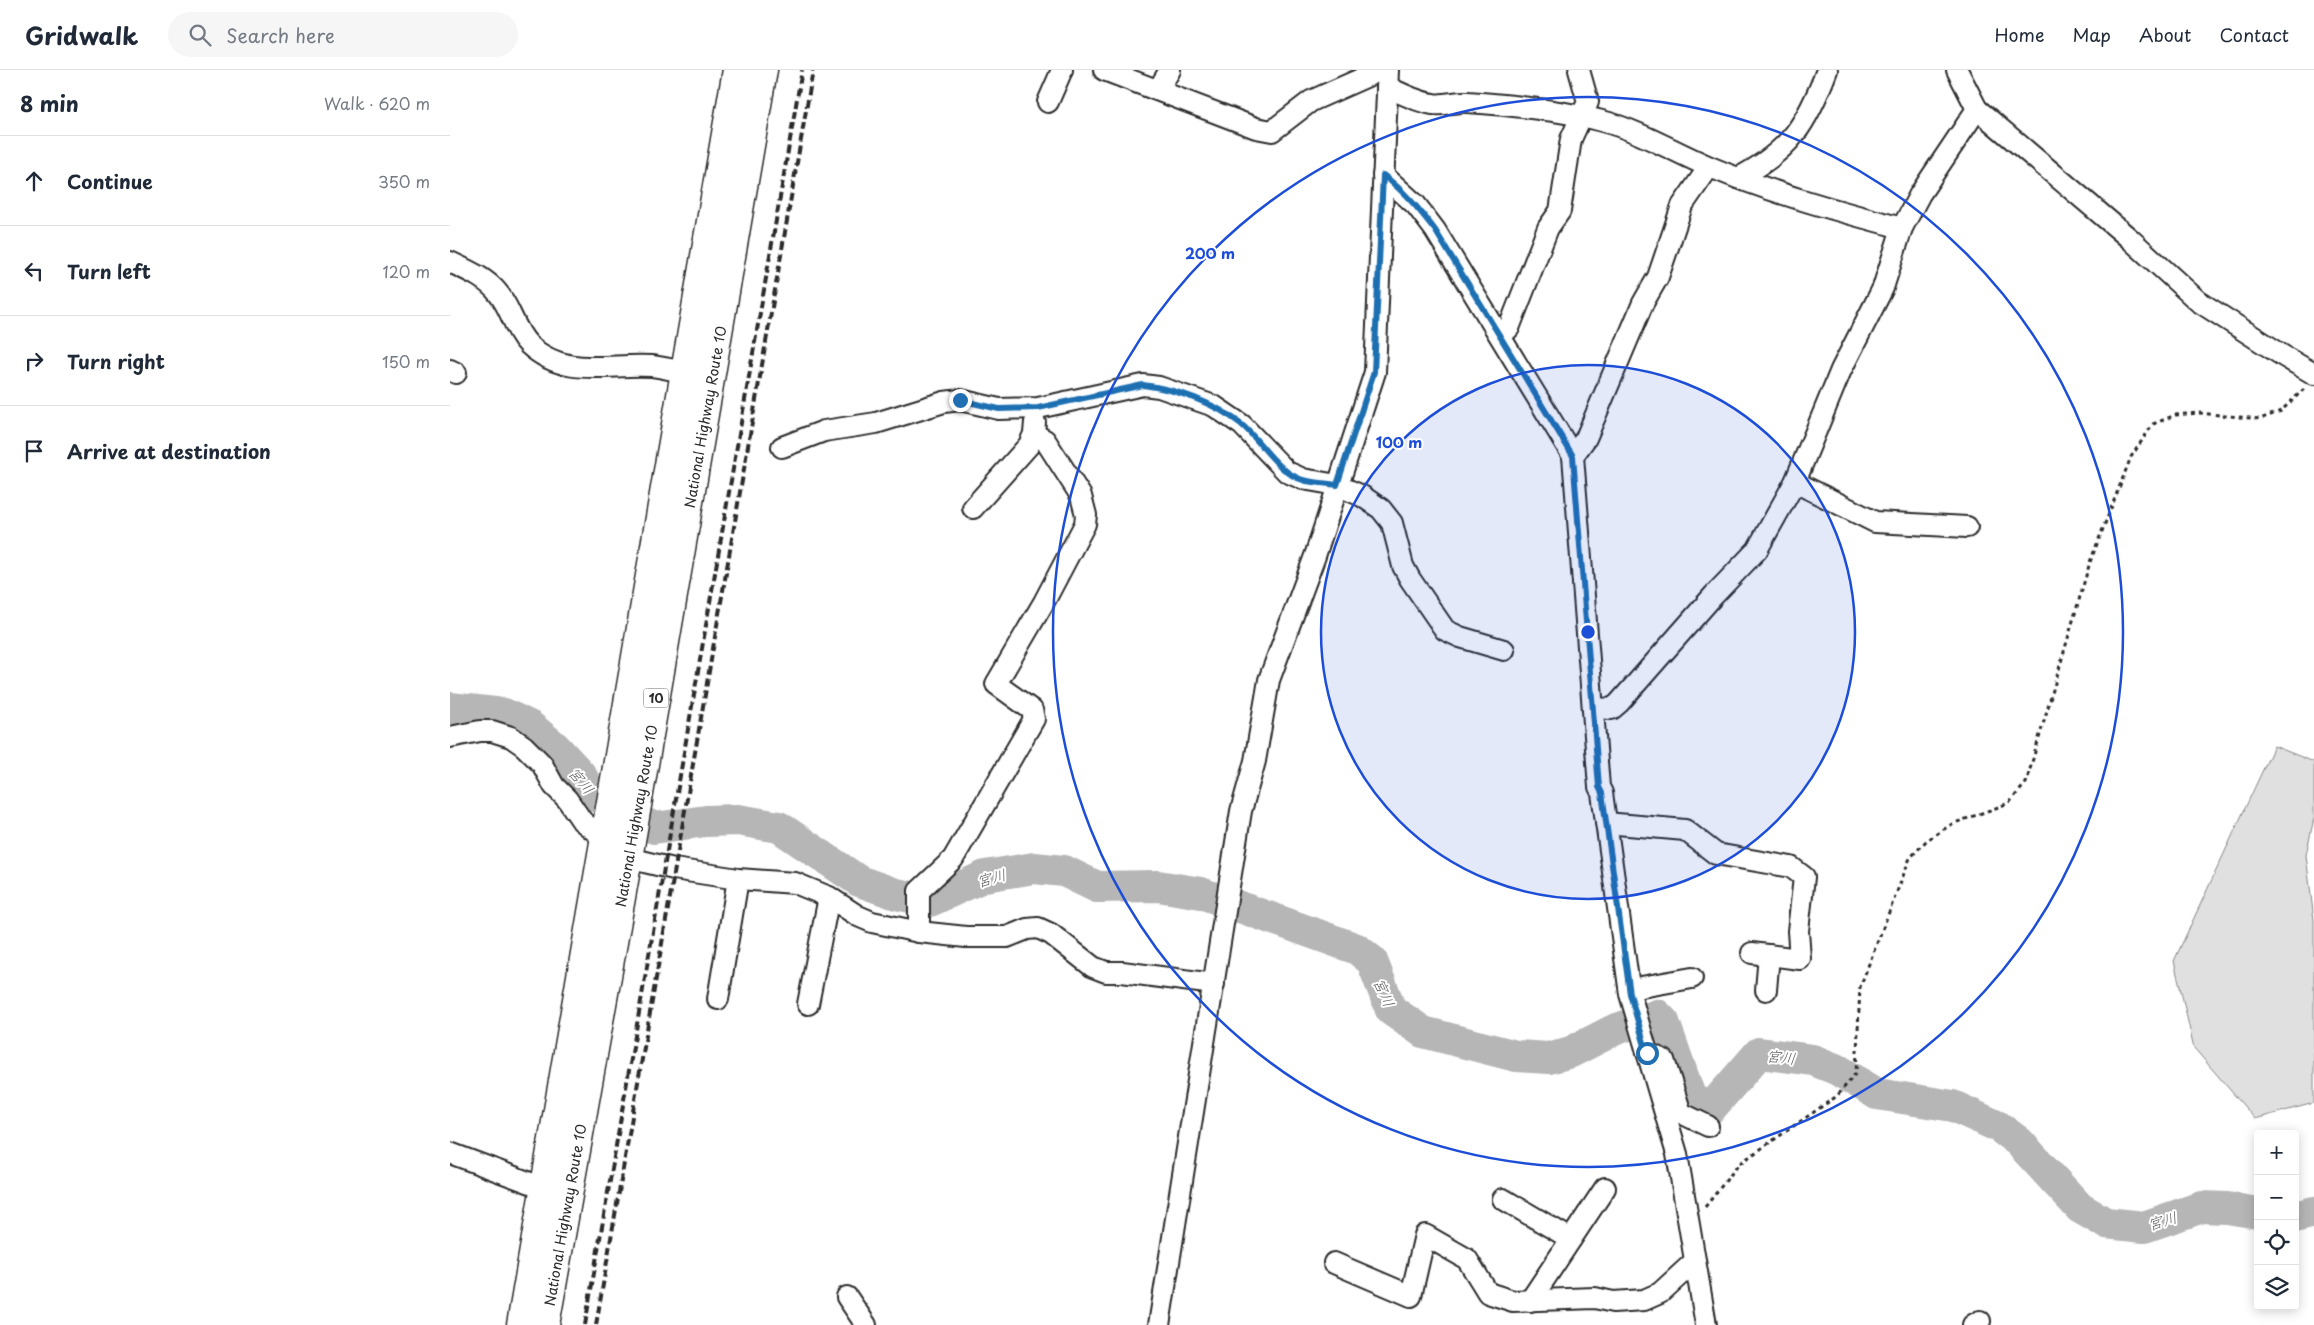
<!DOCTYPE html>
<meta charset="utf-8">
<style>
:root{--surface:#fff;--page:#f6f6f7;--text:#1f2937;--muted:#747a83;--line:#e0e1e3}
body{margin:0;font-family:"Playpen Sans","Klee One",sans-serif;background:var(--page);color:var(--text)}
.controls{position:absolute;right:15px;bottom:15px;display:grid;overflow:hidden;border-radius:5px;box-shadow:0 2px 12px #0003}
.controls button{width:45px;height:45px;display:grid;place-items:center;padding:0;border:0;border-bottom:1px solid var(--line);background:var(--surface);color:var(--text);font:25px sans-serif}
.stop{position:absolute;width:15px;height:15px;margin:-11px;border:4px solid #1f6fb2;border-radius:50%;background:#fff}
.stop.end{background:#1f6fb2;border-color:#fff;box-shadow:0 1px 5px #0008}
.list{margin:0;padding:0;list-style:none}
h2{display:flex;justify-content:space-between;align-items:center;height:65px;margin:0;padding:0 20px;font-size:21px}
h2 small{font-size:16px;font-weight:400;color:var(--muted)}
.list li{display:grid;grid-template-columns:32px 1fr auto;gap:15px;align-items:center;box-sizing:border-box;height:90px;padding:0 20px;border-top:1px solid var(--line)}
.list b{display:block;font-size:19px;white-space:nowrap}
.list em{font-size:16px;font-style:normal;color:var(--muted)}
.icon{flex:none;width:28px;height:28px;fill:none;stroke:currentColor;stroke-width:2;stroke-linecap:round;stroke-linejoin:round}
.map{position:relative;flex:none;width:1864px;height:1255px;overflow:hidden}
header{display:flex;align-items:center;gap:30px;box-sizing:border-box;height:70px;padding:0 25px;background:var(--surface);border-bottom:1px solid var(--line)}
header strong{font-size:24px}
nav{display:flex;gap:28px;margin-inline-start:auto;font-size:18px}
.search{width:350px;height:45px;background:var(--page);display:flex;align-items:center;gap:12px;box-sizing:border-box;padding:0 18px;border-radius:28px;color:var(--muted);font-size:19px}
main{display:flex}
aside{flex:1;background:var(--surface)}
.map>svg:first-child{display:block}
.green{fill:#e0e0e0;stroke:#868686}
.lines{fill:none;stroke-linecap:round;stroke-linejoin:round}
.river{stroke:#b6b6b6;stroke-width:32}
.minor-casing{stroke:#2b2b2b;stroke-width:24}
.highway-casing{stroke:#2b2b2b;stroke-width:31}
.path{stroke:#2b2b2b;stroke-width:3;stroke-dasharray:4 4;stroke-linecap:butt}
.minor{stroke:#fff;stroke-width:20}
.highway{stroke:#fff;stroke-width:28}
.rail{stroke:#2b2b2b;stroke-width:4;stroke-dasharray:8 4;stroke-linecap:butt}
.route{stroke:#1f6fb2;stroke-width:6}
.ring{fill:none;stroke:#1d4ed8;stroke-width:2.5}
.labels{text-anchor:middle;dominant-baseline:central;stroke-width:4;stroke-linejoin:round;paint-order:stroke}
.shield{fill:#fff;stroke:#6b6b6b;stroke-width:1}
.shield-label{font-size:12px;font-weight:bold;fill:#2b2b2b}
.street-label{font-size:14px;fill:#2b2b2b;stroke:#fff}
.water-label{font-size:15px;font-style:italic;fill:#5c5c5c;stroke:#fff}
.centre{fill:#1d4ed8;stroke:#fff;stroke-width:2.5}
.ring-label{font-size:15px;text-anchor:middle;font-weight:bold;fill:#1d4ed8;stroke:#fff;stroke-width:4;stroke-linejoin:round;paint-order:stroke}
</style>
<header>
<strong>Gridwalk</strong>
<div class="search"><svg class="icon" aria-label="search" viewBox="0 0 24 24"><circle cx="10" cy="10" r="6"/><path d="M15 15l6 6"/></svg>Search here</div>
<nav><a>Home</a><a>Map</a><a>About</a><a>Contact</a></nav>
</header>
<main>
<aside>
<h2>8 min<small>Walk · 620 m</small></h2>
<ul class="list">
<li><svg class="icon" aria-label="ahead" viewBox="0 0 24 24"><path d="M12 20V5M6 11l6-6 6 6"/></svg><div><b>Continue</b></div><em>350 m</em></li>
<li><svg class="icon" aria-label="left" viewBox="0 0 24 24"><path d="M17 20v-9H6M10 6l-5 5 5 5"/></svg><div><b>Turn left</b></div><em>120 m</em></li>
<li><svg class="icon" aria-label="right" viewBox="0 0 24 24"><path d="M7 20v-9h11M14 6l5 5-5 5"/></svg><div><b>Turn right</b></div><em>150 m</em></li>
<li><svg class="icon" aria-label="arrive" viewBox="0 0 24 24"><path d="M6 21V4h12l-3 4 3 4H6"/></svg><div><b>Arrive at destination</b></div></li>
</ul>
</aside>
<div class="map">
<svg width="1864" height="1255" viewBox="0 0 1864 1255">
<rect width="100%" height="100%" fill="#fff"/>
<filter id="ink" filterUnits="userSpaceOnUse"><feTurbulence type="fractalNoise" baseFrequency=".02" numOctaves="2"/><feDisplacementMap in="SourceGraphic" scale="10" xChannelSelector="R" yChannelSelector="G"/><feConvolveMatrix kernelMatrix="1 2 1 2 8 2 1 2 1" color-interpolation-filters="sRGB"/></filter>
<g filter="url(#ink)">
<path class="green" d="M 1824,676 L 1864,692 L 1864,748 L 1856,785 L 1864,850 L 1864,1033 L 1805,1049 L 1744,978 L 1724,891 Z"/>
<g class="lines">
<g class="river">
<path d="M 0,638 L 54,644 L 81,657 L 104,676 L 130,704 L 142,724 L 204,758 L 256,751 L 288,750 L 329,757 L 409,811 L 446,824 L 480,831 L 535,806 L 584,798 L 614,801 L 647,817 L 708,816 L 751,823 L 907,879 L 922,891 L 941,940 L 973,962 L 1066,986 L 1099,988 L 1121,982 L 1164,960 L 1207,945 L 1214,952 L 1241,1029 L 1261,1038 L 1309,983 L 1363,990 L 1388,1000 L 1427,1024 L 1503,1036 L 1549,1057 L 1569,1072 L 1630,1138 L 1656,1153 L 1694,1157 L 1752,1137 L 1777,1138 L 1808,1143"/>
<path d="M 1845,1147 L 1864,1142"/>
</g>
<defs>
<g id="minor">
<path d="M 654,0 L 806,58 L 822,61 L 861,31 L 931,0"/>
<path d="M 1507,0 L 1527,39 L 1679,168 L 1748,231 L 1835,287 L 1864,304"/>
<path d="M 937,17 C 951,23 967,32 983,34 C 994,36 1006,31 1017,32 C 1060,35 1111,40 1152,51 C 1191,61 1224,82 1260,97 C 1322,123 1388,141 1452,158"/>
<path d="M 708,20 L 720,0"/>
<path d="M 598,32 L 612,0"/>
<path d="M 933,105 L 966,135 L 985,160 L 1123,386 L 1149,717 L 1152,723 L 1180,924 L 1227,1084 L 1256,1255"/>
<path d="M 1288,108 C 1340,81 1357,54 1377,0"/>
<path d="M 0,192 C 17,200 36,208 48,223 C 61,238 64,260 79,275 C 116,309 158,293 202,296 C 217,298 232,302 247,305"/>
<path d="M 1051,266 L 1059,258 L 1098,158 L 1110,141 L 1121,69 L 1138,32 L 1129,0"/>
<path d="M 0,300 L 6,303"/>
<path d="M 332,377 L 374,361 L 426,353 L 494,332 L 510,330 L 549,339 L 588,338 L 693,315 L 709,317 L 764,336 L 792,355 L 837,402 L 853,409 L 887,415 L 912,426 L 931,439 L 942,453 L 953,496 L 960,509 L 995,560 L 1010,567 L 1054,580"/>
<path d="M 1123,386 L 1136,368 L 1193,233 L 1208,207 L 1232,136 L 1259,97"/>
<path d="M 1345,412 L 1425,452 L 1517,457"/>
<path d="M 523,438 L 579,375 L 584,364 L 585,352"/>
<path d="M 1143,638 L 1162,639 L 1169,633 L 1264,525 L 1307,480 L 1345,412 L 1391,300 L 1433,218 L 1452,158 L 1470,124 L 1527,39"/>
<path d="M 0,667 L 30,661 L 42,661 L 61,667 L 74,676 L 92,694 L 104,716 L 117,729 L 132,751 L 178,788 L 224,799 L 288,809 L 345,813 L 379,827 L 408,846 L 422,852 L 469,862 L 516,867 L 557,867 L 577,859 L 588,858 L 601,864 L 643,897 L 656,902 L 672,902 L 764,914"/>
<path d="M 1156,753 L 1235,760 L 1266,784 L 1341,797 L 1354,807 L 1348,861 L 1350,889 L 1302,883"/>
<path d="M 469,862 L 469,821 L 503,789 L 584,649 L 582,640 L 546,614 L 594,532 L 635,454 L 636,445 L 631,426 L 595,370 L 584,364"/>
<path d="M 1180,919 L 1242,908"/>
<path d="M 1316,920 L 1319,885"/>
<path d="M 268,929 L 288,809"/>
<path d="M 358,934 L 379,827"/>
<path d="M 1197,983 L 1214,990 L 1231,1043 L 1258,1056"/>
<path d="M 0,1083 L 94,1118"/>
<path d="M 1053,1129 L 1121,1169"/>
<path d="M 884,1193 L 961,1226 L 975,1165 L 1017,1189 L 1038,1223 L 1063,1231 L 1145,1228 L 1163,1232 L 1194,1230 L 1210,1223 L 1245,1191"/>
<path d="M 397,1227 L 416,1255"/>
<path d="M 1080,1231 L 1155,1118"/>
<path d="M 709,1255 L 791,741 L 805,691 L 819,610 L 865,486 L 925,302 L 938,0"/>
<path d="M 1523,1255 L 1530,1251"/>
</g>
<g id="highway">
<path d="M 71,1255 L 287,0"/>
<path d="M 95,1255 L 178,788 L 313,0"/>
</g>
</defs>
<use href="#minor" class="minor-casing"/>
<use href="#highway" class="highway-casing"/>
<path class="path" d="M 1255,1137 L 1289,1094 L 1387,1026 L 1406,1003 L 1410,917 L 1460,788 L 1477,770 L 1502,754 L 1559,733 L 1576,713 L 1640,492 L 1681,387 L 1703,354 L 1725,345 L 1749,343 L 1810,349 L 1831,341 L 1854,319"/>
<use href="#minor" class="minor"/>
<use href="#highway" class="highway"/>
<g class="rail">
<path d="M 135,1255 L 352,0"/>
<path d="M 146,1255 L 363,0"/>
</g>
</g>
</g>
<g class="lines" filter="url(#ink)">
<path class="route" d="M 510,330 L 549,339 L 588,338 L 693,315 C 726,319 765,333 791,354 C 811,371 827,402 853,410 C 864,413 876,413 887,415 L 924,302 L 933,105 C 954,121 969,139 985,160 L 1123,386 L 1149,717 L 1152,723 L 1180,924 L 1197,983"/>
</g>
<circle cx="1138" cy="562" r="267" fill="#1d4ed8" fill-opacity=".12"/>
<g class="ring">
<circle cx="1138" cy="562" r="267"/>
<circle cx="1138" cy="562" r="535"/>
</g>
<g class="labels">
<rect class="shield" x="193.5" y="618.5" width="25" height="19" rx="4"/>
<g class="shield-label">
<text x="206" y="628">10</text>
</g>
<g class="street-label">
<text transform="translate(255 347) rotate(-80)">National Highway Route 10</text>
<text transform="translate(186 746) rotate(-80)">National Highway Route 10</text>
<text transform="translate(115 1145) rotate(-80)">National Highway Route 10</text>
</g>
<g class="water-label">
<text transform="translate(132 710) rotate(50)">宮川</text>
<text transform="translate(541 807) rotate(-15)">宮川</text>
<text transform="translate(935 922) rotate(66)">宮川</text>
<text transform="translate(1331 986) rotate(6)">宮川</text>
<text transform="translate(1712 1150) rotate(-17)">宮川</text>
</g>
</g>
<circle cx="1138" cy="562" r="8" class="centre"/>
<g class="ring-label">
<text x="760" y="189">200 m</text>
<text x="949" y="378">100 m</text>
</g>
</svg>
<div class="controls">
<button>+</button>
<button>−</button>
<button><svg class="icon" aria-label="locate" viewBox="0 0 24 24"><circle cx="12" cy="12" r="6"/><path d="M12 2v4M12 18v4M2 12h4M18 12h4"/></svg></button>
<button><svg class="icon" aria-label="layers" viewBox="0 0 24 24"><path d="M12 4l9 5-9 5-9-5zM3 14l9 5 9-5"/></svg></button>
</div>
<div class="stop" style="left:1197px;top:983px"></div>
<div class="stop end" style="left:510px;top:330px"></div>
</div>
</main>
